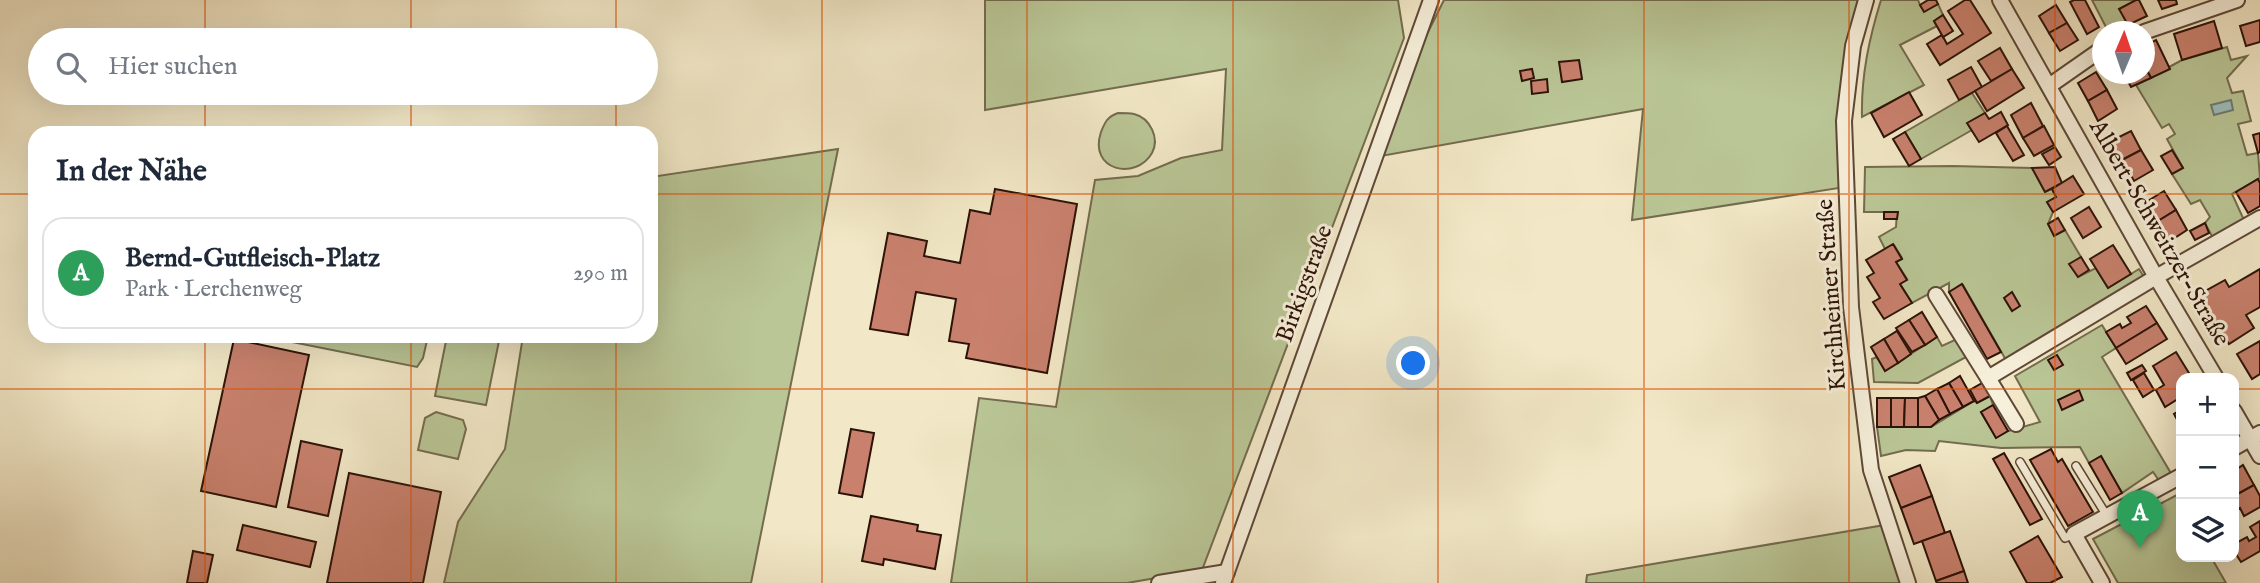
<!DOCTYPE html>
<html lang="de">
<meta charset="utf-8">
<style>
:root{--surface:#fff;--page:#f6f6f7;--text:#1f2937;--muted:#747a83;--line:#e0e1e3;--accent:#b45309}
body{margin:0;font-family:"IM FELL English",serif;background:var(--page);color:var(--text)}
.controls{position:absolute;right:21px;bottom:21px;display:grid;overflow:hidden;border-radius:14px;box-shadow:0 7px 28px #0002}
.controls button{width:63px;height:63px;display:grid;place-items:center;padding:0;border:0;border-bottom:2px solid var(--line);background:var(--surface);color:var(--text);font:35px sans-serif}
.compass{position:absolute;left:2092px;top:21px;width:63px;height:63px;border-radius:50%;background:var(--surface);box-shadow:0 7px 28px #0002;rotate:2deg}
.you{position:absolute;left:1414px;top:364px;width:24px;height:24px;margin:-18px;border:5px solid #fff;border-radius:50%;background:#1a73e8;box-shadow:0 0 0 10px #1a73e833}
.badge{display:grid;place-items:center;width:46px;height:46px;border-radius:50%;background:var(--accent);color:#fff;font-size:23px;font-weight:700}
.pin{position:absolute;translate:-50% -58px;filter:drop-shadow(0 2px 4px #0008)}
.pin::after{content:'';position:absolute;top:37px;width:24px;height:21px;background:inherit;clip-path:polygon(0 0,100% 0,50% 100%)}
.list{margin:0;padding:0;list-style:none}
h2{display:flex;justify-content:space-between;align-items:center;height:91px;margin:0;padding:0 28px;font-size:30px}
h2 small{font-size:23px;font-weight:400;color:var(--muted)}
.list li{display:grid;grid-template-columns:46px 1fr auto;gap:21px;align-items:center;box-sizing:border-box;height:112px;margin:0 14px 14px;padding:0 14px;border:2px solid var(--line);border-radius:21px}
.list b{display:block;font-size:26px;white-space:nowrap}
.list p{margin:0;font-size:23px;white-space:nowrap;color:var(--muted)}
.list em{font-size:23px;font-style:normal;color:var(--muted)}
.icon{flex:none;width:38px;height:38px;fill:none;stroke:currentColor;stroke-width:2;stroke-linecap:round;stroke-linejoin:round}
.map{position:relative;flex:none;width:2260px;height:583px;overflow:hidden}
.search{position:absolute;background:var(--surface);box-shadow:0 7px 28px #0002;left:28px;top:28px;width:630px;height:77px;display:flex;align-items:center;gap:18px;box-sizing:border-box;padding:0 24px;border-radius:38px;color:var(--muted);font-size:26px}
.panel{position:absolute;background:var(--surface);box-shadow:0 7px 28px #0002;left:28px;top:126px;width:630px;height:217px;border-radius:21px}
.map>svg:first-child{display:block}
.green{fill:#bac696;stroke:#736c4e;stroke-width:2}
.water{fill:#9dbfbd;stroke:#707a74;stroke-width:2}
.building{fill:#c9816e;stroke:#2c1207;stroke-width:2}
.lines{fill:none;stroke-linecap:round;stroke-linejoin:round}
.lane-casing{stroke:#5e4837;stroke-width:10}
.street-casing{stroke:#5e4837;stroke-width:18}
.lane{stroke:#f7f0db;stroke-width:7}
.street{stroke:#f7f0db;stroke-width:14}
.grid{fill:none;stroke:#df550c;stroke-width:2;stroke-opacity:0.55}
.labels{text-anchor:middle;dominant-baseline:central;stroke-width:6;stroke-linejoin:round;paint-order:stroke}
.street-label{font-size:24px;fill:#2c1207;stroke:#f7f0db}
</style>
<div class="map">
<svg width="2260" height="583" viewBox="0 0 2260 583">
<rect width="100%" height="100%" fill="#f2e8c7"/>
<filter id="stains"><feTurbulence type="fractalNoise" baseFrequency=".00286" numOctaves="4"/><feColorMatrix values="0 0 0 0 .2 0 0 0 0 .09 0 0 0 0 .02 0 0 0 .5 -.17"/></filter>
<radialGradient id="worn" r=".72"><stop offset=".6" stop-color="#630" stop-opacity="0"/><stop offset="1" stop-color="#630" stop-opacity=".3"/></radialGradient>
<g class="green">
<path d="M 985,0 L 1398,0 L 1404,38 L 1202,570 L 1127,583 L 951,583 L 979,398 L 1056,407 L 1095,180 L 1138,176 L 1181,158 L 1222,150 L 1226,69 L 985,110 Z"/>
<path d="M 1444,0 L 1860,0 L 1839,110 L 1839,188 L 1632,220 L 1643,109 L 1381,156 L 1427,34 Z"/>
<path d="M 1881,0 L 1918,0 L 1920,5 L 1938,4 L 1943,15 L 1934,21 L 1937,26 L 1900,45 L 1924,85 L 1862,117 C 1861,76 1869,39 1881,0 Z"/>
<path d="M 2092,0 L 2136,0 L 2120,9 L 2128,25 L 2108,31 Z"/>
<path d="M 2227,47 L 2231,60 L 2247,56 L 2227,78 L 2232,93 L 2243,91 L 2251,121 L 2238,124 L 2247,155 L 2258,153 L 2260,178 L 2232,194 L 2244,220 L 2213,238 L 2205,223 L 2210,217 L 2200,200 L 2191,204 L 2172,174 L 2183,168 L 2167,139 L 2175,134 L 2169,124 L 2162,128 L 2136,85 L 2182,60 Z"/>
<path d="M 1972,93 L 1985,113 L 1968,123 L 1972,130 L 1921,159 L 1905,132 Z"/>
<path d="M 1118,113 C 1123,113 1129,113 1134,114 C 1150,118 1160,138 1152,153 C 1136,181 1088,171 1101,132 C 1105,122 1107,117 1118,113 Z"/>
<path d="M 838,149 L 751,583 L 444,583 L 458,522 L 505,449 L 523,336 L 651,336 L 651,177 Z"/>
<path d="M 1953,166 L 2032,168 L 2045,192 L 2052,189 L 2056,197 L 2047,202 L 2053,212 L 2048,224 L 2054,236 L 2065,230 L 2081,257 L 2070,264 L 2078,277 L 2096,268 L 2108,288 L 2139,269 L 2144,277 L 2006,360 L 1963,285 L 1949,292 L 1949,283 L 1912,303 L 1900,284 L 1907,279 L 1896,262 L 1902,258 L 1894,245 L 1885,249 L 1879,237 L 1896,227 L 1897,212 L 1864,212 L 1865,167 Z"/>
<path d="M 2102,325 L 2116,348 L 2102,357 L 2172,475 L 2160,482 L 2153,472 L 2122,493 L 2101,456 L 2089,463 L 2080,447 L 2001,448 L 1939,441 L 1935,451 L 1906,450 L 1881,456 L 1877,427 L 1931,427 L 1974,401 L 1977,403 L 1990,396 L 1993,405 L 1981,412 L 1996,438 L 2008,431 L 2040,422 L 2015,376 Z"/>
<path d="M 262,336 L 428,336 L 423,358 L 417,367 Z"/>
<path d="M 447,336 L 500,336 L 486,405 L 435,396 Z"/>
<path d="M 1937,337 L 1942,346 L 1957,339 L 1966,357 L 1918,383 L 1874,382 L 1872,359 L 1877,357 L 1886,370 Z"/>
<path d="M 436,412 L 463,420 L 466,429 L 458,459 L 418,450 L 425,418 Z"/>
<path d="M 2177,495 L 2181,504 L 2181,557 L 2211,557 L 2226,583 L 2118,583 L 2093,539 Z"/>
<path d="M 1885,525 L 1904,583 L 1586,583 L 1587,575 Z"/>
</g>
<path class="water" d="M 2231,100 L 2233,110 L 2214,115 L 2211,105 Z"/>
<g class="building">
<path d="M 1928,0 L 1936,0 L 1938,4 L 1924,12 L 1920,5 Z"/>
<path d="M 1965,0 L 1970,0 L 1991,33 L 1940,65 L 1927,44 L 1942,35 L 1947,44 L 1963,34 L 1948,11 Z"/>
<path d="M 2074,0 L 2085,0 L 2099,27 L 2087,34 L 2070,2 Z"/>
<path d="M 2136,0 L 2139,0 L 2147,16 L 2128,25 L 2119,9 Z"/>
<path d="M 2158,0 L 2176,0 L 2177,4 L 2162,9 Z"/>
<path d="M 2056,5 L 2067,23 L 2049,33 L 2039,16 Z"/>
<path d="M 1943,15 L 1953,31 L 1943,37 L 1934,21 Z"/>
<path d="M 2260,20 L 2260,42 L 2246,46 L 2240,26 Z"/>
<path d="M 2214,21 L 2222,48 L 2182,60 L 2174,34 Z"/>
<path d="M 2067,23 L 2078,40 L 2060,51 L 2049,33 Z"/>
<path d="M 2156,40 L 2170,69 L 2151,78 L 2144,65 L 2144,46 Z"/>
<path d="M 2000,48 L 2012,69 L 1991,81 L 1978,61 Z"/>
<path d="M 1579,60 L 1582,79 L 1562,82 L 1559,62 Z"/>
<path d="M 2144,65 L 2151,78 L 2131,87 L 2124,74 L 2144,74 Z"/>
<path d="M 1971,67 L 1982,87 L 1959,100 L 1948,80 Z"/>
<path d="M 1532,69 L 1534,78 L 1522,81 L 1520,71 Z"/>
<path d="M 2012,69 L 2024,88 L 1987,111 L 1975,91 Z"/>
<path d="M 2096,72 L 2107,90 L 2088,101 L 2078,83 Z"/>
<path d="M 1547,79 L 1548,92 L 1532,94 L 1531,81 Z"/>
<path d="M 2107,90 L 2117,109 L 2098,121 L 2088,101 Z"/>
<path d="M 1909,92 L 1922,115 L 1884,137 L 1871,113 Z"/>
<path d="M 2031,103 L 2043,126 L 2023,138 L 2011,115 Z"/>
<path d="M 2001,112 L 2008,125 L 1979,142 L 1967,123 L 1985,113 L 1989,119 Z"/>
<path d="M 2007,126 L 2024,155 L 2013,161 L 1996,133 Z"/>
<path d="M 2044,126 L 2054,145 L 2034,156 L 2023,138 Z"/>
<path d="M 2131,131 L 2141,150 L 2122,160 L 2111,141 Z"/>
<path d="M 1905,132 L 1921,159 L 1909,166 L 1893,139 Z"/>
<path d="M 2260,133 L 2260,152 L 2258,153 L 2253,135 Z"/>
<path d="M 2055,147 L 2061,157 L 2049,165 L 2042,154 Z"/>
<path d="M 2141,150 L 2153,170 L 2134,181 L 2122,160 Z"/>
<path d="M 2172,150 L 2183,168 L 2172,174 L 2161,156 Z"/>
<path d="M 2055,167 L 2062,183 L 2045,192 L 2032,168 Z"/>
<path d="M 2073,176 L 2084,194 L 2053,212 L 2047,202 L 2056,197 L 2052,189 Z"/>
<path d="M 2258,179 L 2260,183 L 2260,206 L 2248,213 L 2236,192 Z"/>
<path d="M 995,189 L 1077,204 L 1047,373 L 966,358 L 969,344 L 949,341 L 956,299 L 916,292 L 908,335 L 870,329 L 888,233 L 927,241 L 924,256 L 960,263 L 970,210 L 990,214 Z"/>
<path d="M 2164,191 L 2176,210 L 2158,221 L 2146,202 Z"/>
<path d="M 2089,207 L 2101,227 L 2083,238 L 2071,218 Z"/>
<path d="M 2176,210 L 2187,230 L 2170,241 L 2158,221 Z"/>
<path d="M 1884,212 L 1898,212 L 1897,219 L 1884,219 Z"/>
<path d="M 2058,218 L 2065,230 L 2054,236 L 2048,224 Z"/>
<path d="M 2205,223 L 2209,233 L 2195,240 L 2190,231 Z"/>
<path d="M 1893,244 L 1902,259 L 1896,262 L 1907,280 L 1900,284 L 1912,303 L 1884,319 L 1873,302 L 1880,298 L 1867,277 L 1874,273 L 1866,260 Z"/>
<path d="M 2113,245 L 2131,274 L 2108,288 L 2090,259 Z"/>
<path d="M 2081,257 L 2089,270 L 2078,277 L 2069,264 Z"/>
<path d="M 2260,269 L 2260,307 L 2246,315 L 2254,328 L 2229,344 L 2200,294 L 2225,280 L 2229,287 Z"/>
<path d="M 1962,284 L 2001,352 L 1987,359 L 1949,292 Z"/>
<path d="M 2012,292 L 2020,306 L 2012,311 L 2004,298 Z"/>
<path d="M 2146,306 L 2157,323 L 2116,348 L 2106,332 L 2120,324 L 2122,328 L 2131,323 L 2127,317 Z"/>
<path d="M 1922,312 L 1937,337 L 1925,345 L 1909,320 Z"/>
<path d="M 1909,320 L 1925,345 L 1912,352 L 1896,328 Z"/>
<path d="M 2157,323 L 2167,339 L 2126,364 L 2116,348 Z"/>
<path d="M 1897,331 L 1911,354 L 1898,363 L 1884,339 Z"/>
<path d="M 234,339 L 309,355 L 276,507 L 201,491 Z"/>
<path d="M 1884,339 L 1898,363 L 1885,371 L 1871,347 Z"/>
<path d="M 2260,341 L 2260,374 L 2252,379 L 2237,354 Z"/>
<path d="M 2176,352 L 2192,378 L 2181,378 L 2181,397 L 2165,407 L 2156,390 L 2164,385 L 2153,366 Z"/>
<path d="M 2057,355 L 2063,365 L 2054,370 L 2048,360 Z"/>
<path d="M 2142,365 L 2146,371 L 2131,380 L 2127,373 Z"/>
<path d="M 2144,373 L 2154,390 L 2143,397 L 2133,380 Z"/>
<path d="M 1960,376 L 1974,401 L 1963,407 L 1949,383 Z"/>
<path d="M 1949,383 L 1963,407 L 1950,414 L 1937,389 Z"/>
<path d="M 1982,383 L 1990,396 L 1977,403 L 1970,390 Z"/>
<path d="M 1937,389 L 1950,414 L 1939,420 L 1925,396 Z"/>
<path d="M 2079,390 L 2083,400 L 2062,410 L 2058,400 Z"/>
<path d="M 1925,396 L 1939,420 L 1931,427 L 1918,427 L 1918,398 Z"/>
<rect x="1877" y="398" width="14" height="29"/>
<path d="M 1891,398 L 1905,398 L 1904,427 L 1891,427 Z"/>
<path d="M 1905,398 L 1918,398 L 1918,427 L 1904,427 Z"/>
<path d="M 1993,405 L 2008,431 L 1996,438 L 1981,412 Z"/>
<path d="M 2181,410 L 2181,427 L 2174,414 Z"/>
<path d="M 851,429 L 874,433 L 862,497 L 839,493 Z"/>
<path d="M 301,441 L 342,450 L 328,516 L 288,507 Z"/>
<path d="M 2051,449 L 2058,462 L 2062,459 L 2093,512 L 2068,526 L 2030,460 Z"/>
<path d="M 2004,453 L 2042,519 L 2030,525 L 1993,459 Z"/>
<path d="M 2101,456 L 2122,493 L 2110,500 L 2089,463 Z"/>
<path d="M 1920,465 L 1932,496 L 1901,508 L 1889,477 Z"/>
<path d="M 2243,465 L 2254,485 L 2234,496 L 2234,471 Z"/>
<path d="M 349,473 L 441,492 L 423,583 L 327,583 Z"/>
<path d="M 2254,485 L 2260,496 L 2260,507 L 2244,516 L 2240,508 L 2234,512 L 2234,496 Z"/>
<path d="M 1932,496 L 1945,533 L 1914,544 L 1901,508 Z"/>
<path d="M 871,516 L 918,525 L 917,531 L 941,535 L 935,569 L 884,559 L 883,565 L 862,561 Z"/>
<path d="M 2260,521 L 2260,551 L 2241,562 L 2234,551 L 2234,544 L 2247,537 L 2249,541 L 2256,537 L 2250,527 Z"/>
<path d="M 243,525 L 316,542 L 310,567 L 237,550 Z"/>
<path d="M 1950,531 L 1964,571 L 1936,581 L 1922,541 Z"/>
<path d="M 2038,536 L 2062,577 L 2050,583 L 2027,583 L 2010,552 Z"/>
<path d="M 193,551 L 213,555 L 207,583 L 187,583 Z"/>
<path d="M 1964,571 L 1968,583 L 1937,583 L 1936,581 Z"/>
</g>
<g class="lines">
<defs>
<g id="lane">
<path d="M 2020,462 L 2065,538 L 2074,534"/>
<path d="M 2076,466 L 2107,516"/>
</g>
<g id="street">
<path d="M 1866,0 L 1853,46 L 1844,121 L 1851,307 L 1871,470 L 1908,583"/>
<path d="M 2000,0 L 2156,277 L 2216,378"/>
<path d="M 2144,32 L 2237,0"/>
<path d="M 2049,86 L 2102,49"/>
<path d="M 1936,295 L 1988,378 L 2156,277 L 2260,218"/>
<path d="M 1988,378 L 2016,424"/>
<path d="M 2234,411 L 2260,456"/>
<path d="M 2234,448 L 2260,433"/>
<path d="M 1159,583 L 1227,572"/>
<path d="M 1223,583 L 1431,0"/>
<path d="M 2102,583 L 2074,534 L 2181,476"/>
</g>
</defs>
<use href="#lane" class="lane-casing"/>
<use href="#street" class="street-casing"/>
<use href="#lane" class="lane"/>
<use href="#street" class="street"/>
</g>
<path class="grid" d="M 205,0 L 205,40M 411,0 L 411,40M 616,0 L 616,40M 822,0 L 822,583M 1027,0 L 1027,583M 1233,0 L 1233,583M 1438,0 L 1438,583M 1644,0 L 1644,583M 1849,0 L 1849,583M 2055,0 L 2055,583M 205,93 L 205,133M 411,93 L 411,133M 616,93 L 616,133M 0,194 L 35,194M 651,194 L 2260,194M 205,336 L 205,583M 411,336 L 411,583M 616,336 L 616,583M 0,389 L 2181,389M 2234,389 L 2260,389"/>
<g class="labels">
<g class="street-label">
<text transform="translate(2159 233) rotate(60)">Albert-Schweitzer-Straße</text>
<text transform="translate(1305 284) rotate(-70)">Birkigstraße</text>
<text transform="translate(1832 295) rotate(-94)">Kirchheimer Straße</text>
</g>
</g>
<rect width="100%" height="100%" filter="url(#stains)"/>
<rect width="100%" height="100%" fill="url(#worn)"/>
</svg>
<div class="controls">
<button>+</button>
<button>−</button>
<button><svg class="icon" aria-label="layers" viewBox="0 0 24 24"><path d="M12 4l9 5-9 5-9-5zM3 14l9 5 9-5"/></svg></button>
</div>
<svg class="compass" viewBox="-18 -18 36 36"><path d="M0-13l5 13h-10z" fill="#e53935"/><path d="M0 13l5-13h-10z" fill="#747a83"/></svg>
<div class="you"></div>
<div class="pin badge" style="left:2140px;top:548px;background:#2e9e5b">A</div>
<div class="search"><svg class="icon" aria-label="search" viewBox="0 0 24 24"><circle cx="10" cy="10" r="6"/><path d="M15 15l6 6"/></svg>Hier suchen</div>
<section class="panel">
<h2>In der Nähe<small></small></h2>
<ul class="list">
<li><span class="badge" style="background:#2e9e5b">A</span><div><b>Bernd-Gutfleisch-Platz</b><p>Park · Lerchenweg</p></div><em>290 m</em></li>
</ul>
</section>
</div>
